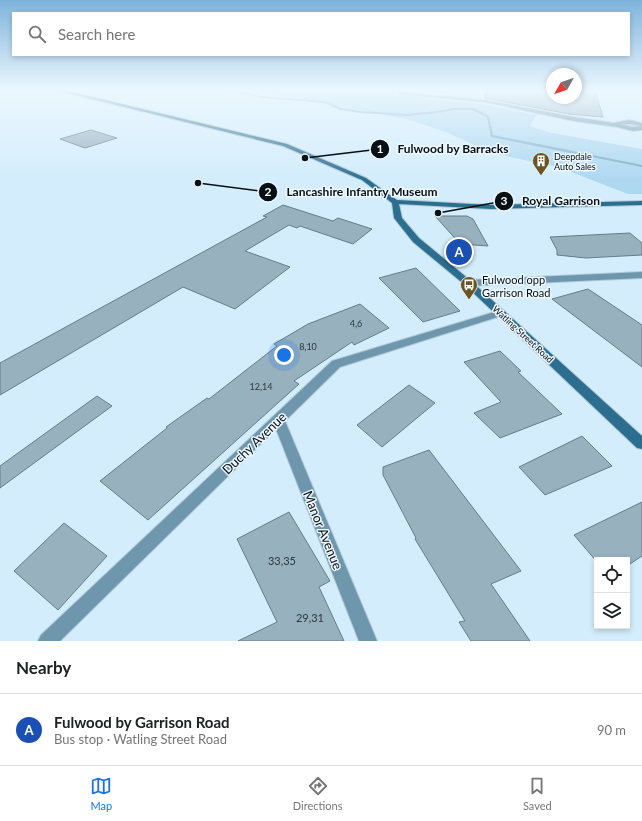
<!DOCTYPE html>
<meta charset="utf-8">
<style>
:root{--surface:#fff;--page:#f6f6f6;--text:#202124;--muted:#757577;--line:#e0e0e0;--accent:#1a73e8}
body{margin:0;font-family:Lato,sans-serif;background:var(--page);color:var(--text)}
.controls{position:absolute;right:12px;bottom:12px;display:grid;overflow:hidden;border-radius:0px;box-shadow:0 2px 6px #0003}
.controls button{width:36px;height:36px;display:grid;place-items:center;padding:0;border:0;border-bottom:1px solid var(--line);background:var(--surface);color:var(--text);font:20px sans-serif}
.compass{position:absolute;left:546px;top:68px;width:36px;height:36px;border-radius:50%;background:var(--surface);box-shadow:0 2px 6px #0003;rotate:230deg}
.you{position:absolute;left:284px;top:355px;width:14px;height:14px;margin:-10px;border:3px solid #fff;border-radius:50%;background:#1a73e8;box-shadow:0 0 0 6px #1a73e833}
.badge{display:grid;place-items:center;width:26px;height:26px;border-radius:50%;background:var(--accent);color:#fff;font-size:13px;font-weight:700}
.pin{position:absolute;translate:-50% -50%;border:2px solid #fff;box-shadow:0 1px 4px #0006}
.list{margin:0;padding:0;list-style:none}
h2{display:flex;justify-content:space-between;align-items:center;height:52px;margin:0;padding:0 16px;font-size:17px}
h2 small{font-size:13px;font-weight:400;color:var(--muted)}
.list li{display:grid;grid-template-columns:26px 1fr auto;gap:12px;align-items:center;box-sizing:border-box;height:72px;padding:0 16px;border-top:1px solid var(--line)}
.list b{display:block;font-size:15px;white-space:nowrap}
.list p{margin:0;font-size:13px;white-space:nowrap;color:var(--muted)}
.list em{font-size:13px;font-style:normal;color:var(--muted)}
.icon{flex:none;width:22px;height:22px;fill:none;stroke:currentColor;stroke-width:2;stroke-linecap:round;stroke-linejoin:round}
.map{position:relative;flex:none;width:642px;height:641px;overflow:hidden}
.search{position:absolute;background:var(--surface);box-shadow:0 2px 6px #0003;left:12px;right:12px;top:12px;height:44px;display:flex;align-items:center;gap:10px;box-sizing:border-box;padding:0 14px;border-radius:0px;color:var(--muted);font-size:15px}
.sheet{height:124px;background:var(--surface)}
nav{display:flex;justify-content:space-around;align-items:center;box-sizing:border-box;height:56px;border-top:1px solid var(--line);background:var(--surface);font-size:11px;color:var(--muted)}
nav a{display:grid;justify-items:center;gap:2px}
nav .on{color:var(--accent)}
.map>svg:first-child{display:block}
.green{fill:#aed8f0}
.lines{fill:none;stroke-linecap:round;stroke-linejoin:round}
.stream{fill:#82b1cb;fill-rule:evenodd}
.building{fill:#98b1bf;stroke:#657d8a}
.street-casing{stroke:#b2cad7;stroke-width:2}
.secondary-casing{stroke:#b2cad7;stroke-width:2}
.street{fill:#6e97ad;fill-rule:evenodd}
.secondary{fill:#2c6e8f;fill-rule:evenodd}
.labels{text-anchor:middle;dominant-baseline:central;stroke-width:3;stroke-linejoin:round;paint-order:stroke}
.far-poi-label{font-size:9px;fill:#071015;stroke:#edf7fe;text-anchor:start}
.number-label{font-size:9px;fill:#2b3840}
.far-street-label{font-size:9px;fill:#071015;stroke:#edf7fe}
.poi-label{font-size:11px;fill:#071015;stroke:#edf7fe;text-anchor:start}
.near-number-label{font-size:11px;fill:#2b3840}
.near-street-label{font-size:13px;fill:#071015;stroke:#edf7fe}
.leader{fill:none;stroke:#071015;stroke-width:1.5}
.callout-dot{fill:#071015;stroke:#edf7fe;stroke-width:1.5}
.mark-label{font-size:12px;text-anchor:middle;font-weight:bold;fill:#fff}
.callout-label{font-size:12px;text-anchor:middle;font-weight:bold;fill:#071015;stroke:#edf7fe;stroke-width:3;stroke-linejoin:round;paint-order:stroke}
</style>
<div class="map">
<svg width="642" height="641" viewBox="0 0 642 641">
<rect width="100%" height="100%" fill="#d3edfc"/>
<path class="green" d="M 254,90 L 392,90 L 397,95 L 483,104 L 537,115 L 529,126 L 552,133 L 642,149 L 642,194 L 628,194 L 558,167 L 492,153 L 446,132 L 406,119 Z"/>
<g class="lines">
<path class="stream" d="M 225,90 L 232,90 L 262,96 L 324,101 L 342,108 L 361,111 L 406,114 L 438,111 L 453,108 L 473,108 L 489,116 L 493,135 L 642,165 L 642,167 L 491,137 L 487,117 L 472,110 L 453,110 L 438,113 L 406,116 L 361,113 L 340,110 L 324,103 L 262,98 Z"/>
</g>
<g class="building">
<path d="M 486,90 L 552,90 L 552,98 L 576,98 L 576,90 L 595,90 L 603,117 L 569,114 L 485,98 Z"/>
<path d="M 91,130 L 117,138 L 85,148 L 60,139 Z"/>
<path d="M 283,205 L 333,221 L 338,218 L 372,229 L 353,244 L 300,226 L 297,228 L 289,225 L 245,251 L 290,267 L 235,309 L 183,287 L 0,395 L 0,363 L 267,217 L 263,216 Z"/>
<path d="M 435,216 L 467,216 L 473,219 L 488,246 L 460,244 Z"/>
<path d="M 630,233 L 642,243 L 642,255 L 586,258 L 557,255 L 557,250 L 550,237 Z"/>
<path d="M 416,268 L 460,311 L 423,322 L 379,278 Z"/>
<path d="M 588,289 L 642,325 L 642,367 L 552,299 Z"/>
<path d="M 360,304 L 389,328 L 354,345 L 352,342 L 294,381 L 299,384 L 148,520 L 100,481 L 167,428 L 166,427 L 207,398 L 209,399 L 277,346 L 274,344 L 308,324 Z"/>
<path d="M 500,351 L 521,371 L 518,372 L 562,414 L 500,438 L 474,413 L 501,402 L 464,362 Z"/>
<path d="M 409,385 L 435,403 L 382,447 L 357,425 Z"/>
<path d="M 97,396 L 112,406 L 0,488 L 0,466 Z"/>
<path d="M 582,436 L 612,466 L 545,495 L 519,467 Z"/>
<path d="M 429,450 L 521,571 L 491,584 L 530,641 L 471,641 L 459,622 L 465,621 L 415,539 L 416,538 L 383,475 L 383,467 Z"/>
<path d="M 642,502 L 642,556 L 627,566 L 627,560 L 597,560 L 597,562 L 574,535 Z"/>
<path d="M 289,512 L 330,581 L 319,587 L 344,641 L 238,641 L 277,622 L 237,539 Z"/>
<path d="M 64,523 L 107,556 L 58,610 L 14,571 Z"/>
</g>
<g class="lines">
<defs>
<g id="street">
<path d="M 397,92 L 485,100 L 574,117 L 614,123 L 629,120 L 642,123 L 642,130 L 633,131 L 617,127 L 574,121 L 485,102 L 399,94 ZM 620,124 L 629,124 L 642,126 L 633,127 Z"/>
<path d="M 642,272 L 642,278 L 468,286 L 463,283 L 468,280 Z"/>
<path d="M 501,310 L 504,311 L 506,313 L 504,315 L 340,367 L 285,421 L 377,641 L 359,641 L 276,429 L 60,641 L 38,641 L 41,635 L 332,361 Z"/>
</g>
<path id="secondary" d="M 55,90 L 64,90 L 287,144 L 366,178 L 397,200 L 491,205 L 642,201 L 642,205 L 491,209 L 399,204 L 402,218 L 419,238 L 471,281 L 642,436 L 642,449 L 637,448 L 465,285 L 413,242 L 394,218 L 392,203 L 362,180 L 283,146 Z"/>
</defs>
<use href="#street" class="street-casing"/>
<use href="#secondary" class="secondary-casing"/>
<use href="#street" class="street"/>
<use href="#secondary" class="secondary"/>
</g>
<linearGradient id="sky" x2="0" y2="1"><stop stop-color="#7fb3dc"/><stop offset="0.5" stop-color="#ebf7fe"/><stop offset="1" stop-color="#ebf7fe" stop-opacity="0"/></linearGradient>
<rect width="642" height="180" fill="url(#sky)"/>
<defs>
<symbol id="building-pin" viewBox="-11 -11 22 30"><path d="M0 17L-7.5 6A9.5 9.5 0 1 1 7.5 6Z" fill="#6c5525" stroke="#edf7fe"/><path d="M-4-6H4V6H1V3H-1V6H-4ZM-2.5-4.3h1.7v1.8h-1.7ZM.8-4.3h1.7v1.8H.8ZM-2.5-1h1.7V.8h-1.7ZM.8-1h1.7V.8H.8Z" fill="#fff"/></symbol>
<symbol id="bus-pin" viewBox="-11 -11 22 30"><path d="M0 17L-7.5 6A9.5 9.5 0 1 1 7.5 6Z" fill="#6c5525" stroke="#edf7fe"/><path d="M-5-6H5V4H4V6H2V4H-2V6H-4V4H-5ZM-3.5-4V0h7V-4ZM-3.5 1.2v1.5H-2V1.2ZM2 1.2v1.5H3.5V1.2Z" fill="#fff"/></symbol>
</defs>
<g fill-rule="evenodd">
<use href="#building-pin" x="531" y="151" width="20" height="27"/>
<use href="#bus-pin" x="459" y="275" width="20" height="27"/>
</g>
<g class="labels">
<g class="far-poi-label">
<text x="554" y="156">Deepdale<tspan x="554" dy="10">Auto Sales</tspan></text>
</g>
<g class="number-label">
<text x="356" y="323">4,6</text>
<text x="308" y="346">8,10</text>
<text x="261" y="386">12,14</text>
</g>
<g class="far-street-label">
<text transform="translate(523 334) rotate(43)">Watling Street Road</text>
</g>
<g class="poi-label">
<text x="482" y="279">Fulwood opp<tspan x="482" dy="13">Garrison Road</tspan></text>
</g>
<g class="near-number-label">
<text x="282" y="560">33,35</text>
<text x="310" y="617">29,31</text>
</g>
<g class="near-street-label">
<text transform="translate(254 443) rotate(-44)">Duchy Avenue</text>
<text transform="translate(323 530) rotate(68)">Manor Avenue</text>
</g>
</g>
<path class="leader" d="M305 158L380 149M198 183L268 192M438 213L504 201"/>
<g class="callout-dot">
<circle cx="305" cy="158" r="4"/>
<circle cx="198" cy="183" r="4"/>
<circle cx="438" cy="213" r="4"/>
<circle cx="380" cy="149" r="10"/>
<circle cx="268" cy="192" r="10"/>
<circle cx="504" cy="201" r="10"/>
</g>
<g class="mark-label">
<text x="380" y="153">1</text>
<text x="268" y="196">2</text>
<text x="504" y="205">3</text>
</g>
<g class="callout-label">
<text x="453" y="153">Fulwood by Barracks</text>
<text x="362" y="196">Lancashire Infantry Museum</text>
<text x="561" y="205">Royal Garrison</text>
</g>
</svg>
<div class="controls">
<button><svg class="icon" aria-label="locate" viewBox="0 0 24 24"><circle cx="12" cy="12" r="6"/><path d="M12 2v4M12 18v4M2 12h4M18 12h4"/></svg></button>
<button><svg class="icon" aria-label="layers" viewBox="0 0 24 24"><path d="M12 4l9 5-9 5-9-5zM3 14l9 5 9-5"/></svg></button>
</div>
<svg class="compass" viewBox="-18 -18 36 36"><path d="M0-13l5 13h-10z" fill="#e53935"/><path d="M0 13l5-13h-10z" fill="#757577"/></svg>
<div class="you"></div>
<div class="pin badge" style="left:459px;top:252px;background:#1a4fb4">A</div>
<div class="search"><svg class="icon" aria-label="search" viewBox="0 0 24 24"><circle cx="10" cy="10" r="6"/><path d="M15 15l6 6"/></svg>Search here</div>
</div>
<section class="sheet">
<h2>Nearby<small></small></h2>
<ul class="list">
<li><span class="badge" style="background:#1a4fb4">A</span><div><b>Fulwood by Garrison Road</b><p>Bus stop · Watling Street Road</p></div><em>90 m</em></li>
</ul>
</section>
<nav>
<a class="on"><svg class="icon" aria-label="map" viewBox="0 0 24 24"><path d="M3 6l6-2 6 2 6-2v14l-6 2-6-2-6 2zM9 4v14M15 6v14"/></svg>Map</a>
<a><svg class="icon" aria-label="directions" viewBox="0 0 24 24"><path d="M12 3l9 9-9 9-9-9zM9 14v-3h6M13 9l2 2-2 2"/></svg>Directions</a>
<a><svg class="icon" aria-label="saved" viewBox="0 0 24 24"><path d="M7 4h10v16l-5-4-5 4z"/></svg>Saved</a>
</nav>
